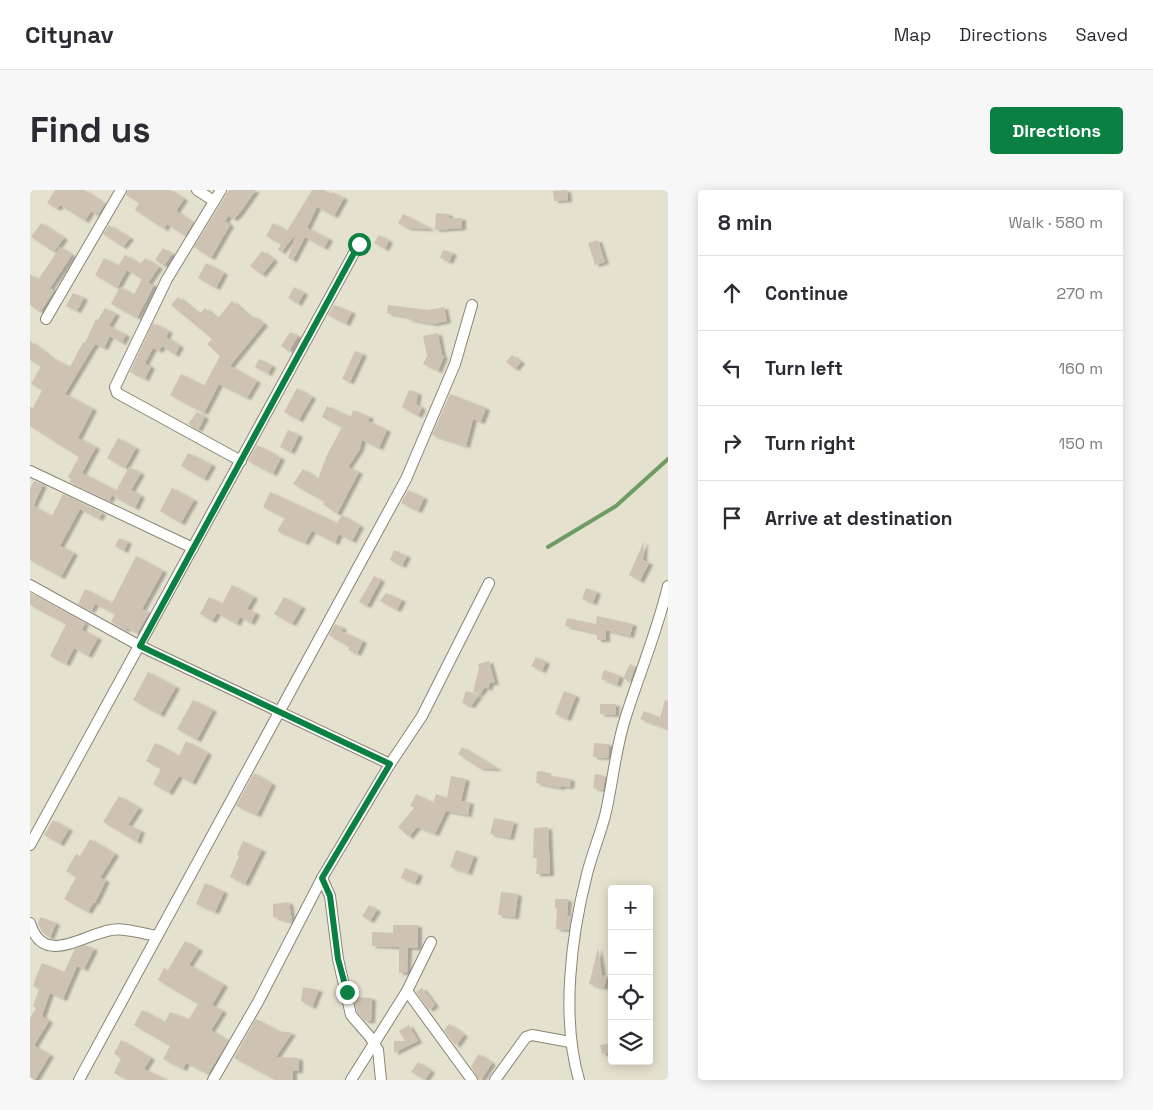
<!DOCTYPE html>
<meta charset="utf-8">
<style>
:root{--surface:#fff;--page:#f7f7f7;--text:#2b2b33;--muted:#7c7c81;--line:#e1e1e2;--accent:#0b8043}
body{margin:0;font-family:"Space Grotesk",sans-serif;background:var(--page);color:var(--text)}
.controls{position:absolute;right:15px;bottom:15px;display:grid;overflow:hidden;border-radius:5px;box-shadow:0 2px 12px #0003}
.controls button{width:45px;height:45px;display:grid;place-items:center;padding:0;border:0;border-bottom:1px solid var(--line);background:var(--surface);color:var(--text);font:25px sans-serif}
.stop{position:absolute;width:15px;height:15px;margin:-11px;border:4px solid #0b8043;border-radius:50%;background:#fff}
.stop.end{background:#0b8043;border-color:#fff;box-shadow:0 1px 5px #0008}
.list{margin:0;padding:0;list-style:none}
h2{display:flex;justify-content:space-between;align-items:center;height:65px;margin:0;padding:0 20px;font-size:21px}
h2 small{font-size:16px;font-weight:400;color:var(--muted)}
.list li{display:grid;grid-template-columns:32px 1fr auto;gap:15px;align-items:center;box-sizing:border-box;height:75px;padding:0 20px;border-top:1px solid var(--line)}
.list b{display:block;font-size:19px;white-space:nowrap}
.list em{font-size:16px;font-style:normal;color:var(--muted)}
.icon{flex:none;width:28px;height:28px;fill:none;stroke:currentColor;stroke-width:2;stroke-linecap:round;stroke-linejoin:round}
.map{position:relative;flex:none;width:638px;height:890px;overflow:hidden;border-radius:5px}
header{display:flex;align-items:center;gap:30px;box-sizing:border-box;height:70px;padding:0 25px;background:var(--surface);border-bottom:1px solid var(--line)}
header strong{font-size:24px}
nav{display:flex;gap:28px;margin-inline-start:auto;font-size:18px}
.intro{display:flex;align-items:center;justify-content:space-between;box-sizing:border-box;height:120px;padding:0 30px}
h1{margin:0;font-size:35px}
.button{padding:12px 22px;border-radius:5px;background:var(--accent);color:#fff;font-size:18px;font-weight:700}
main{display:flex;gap:30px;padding:0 30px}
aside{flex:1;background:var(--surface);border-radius:5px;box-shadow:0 2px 12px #0003}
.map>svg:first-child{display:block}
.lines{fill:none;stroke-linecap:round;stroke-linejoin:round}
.stream{stroke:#6f9c63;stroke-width:4}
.building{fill:#cec2b3;filter:url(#shadow)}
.minor-casing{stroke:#898575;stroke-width:12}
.minor{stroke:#fff;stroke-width:10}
.route{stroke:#0b8043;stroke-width:6}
</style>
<header>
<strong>Citynav</strong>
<nav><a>Map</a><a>Directions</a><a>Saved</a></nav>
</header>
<div class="intro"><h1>Find us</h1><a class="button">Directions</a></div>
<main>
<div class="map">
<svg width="638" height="890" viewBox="0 0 638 890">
<defs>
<filter id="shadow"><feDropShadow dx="4" dy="2" stdDeviation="1" flood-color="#0004"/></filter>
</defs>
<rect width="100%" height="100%" fill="#e5e1cf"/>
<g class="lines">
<path class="stream" d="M 518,357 L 586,316 L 638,269"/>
</g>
<g class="building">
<path d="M 25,0 L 54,0 L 75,14 L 67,26 L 61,21 L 55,31 L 30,15 L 27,19 L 17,13 Z"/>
<path d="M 98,0 L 140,0 L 154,9 L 146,21 L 163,33 L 155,46 L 137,34 L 134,39 L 105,20 L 109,13 L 96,5 Z"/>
<path d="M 199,0 L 226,0 L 209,24 L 204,29 L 198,26 L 195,31 L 200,35 L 181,68 L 164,57 Z"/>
<path d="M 282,0 L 294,0 L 301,4 L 302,2 L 314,8 L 304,26 L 287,17 L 277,38 L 299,49 L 294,58 L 275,47 L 263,70 L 258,68 L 266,44 L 251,62 L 248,60 L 251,54 L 236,46 L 243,33 L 257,41 Z"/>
<path d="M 537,0 L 538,10 L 524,11 L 523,1 Z"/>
<path d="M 406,23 L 419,24 L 419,28 L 432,28 L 432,38 L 405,40 Z"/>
<path d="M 373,24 L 401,39 L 377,38 L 368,33 Z"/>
<path d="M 11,33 L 34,48 L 24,62 L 1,47 Z"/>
<path d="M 79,35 L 100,48 L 93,57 L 73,44 Z"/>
<path d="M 349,45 L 359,51 L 355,59 L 344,53 Z"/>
<path d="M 568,50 L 575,72 L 565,75 L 558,53 Z"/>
<path d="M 30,57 L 42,65 L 20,98 L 24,101 L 10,122 L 0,115 L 0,84 L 8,90 Z"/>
<path d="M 133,58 L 142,64 L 134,76 L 125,70 Z"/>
<path d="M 413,60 L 423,63 L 419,72 L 410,68 Z"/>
<path d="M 232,61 L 244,70 L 232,85 L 220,76 Z"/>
<path d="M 95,65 L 110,74 L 115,68 L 129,77 L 118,93 L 124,95 L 107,128 L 81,114 L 90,97 L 104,105 L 112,89 L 97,80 L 87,98 L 65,85 L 74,68 L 88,76 Z"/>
<path d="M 176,73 L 194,83 L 186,98 L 168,88 Z"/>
<path d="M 264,97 L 274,103 L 268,114 L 258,108 Z"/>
<path d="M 43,103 L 54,108 L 47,121 L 36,116 Z"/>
<path d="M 148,107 L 169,124 L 175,118 L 187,129 L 202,111 L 221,128 L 223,126 L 234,134 L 200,176 L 227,191 L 217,208 L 189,194 L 174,223 L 140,205 L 151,184 L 174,196 L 190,166 L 177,154 L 182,149 L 141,115 Z"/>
<path d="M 304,115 L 322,122 L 316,134 L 298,125 Z"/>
<path d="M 358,115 L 399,120 L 414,117 L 417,131 L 404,134 L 377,129 L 378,127 L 357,123 Z"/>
<path d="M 75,118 L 86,124 L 79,136 L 96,145 L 92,153 L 80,146 L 74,158 L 65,154 L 35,204 L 63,219 L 48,248 L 66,257 L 52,283 L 85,300 L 79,311 L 40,292 L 41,289 L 38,287 L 49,267 L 0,236 L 0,217 L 3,218 L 12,200 L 1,194 L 11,176 L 0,170 L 0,151 L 22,168 L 40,177 L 53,152 L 55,153 L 66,129 L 68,130 Z"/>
<path d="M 123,133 L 139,141 L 136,147 L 150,156 L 145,165 L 132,156 L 129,161 L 123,158 L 115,173 L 121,177 L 115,189 L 100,182 Z"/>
<path d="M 260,142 L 268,146 L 259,161 L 251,156 Z"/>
<path d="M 408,143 L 412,165 L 414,166 L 408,181 L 393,174 L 397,166 L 393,146 Z"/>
<path d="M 325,161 L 333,164 L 320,192 L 312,189 Z"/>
<path d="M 482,165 L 491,172 L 485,179 L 476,172 Z"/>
<path d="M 229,169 L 242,176 L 238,184 L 225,177 Z"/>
<path d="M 267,198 L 282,207 L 269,230 L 254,222 Z"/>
<path d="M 379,200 L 388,203 L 386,214 L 392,218 L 388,226 L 372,217 Z"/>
<path d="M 420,204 L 456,218 L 451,232 L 443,229 L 436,256 L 402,245 Z"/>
<path d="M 297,216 L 321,227 L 323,220 L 340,227 L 338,231 L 357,240 L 349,258 L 332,250 L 330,259 L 318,277 L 329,282 L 307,324 L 293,314 L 295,312 L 263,294 L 273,279 L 288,289 L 297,265 L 312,237 L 292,227 Z"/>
<path d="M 167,222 L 175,227 L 168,240 L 158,234 Z"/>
<path d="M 258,240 L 269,245 L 261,262 L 250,257 Z"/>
<path d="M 88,248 L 106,258 L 95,278 L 77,268 Z"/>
<path d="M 227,255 L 251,268 L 243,284 L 218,271 Z"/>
<path d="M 158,263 L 182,275 L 174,289 L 151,276 Z"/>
<path d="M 99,277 L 111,283 L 101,300 L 111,306 L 105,318 L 83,306 Z"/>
<path d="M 4,291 L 13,295 L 3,316 L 22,326 L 33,304 L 72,323 L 69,329 L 50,319 L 30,356 L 44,363 L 31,387 L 0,370 L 0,298 Z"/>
<path d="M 142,298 L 164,310 L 151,333 L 130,321 Z"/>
<path d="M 378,300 L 394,308 L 388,321 L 371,313 Z"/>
<path d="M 240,302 L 307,333 L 312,325 L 330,336 L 322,351 L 309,344 L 305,353 L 282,341 L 275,353 L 247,341 L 255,328 L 233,317 Z"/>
<path d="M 89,348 L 98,352 L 94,361 L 85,356 Z"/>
<path d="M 614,351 L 613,370 L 619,373 L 610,391 L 599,385 Z"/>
<path d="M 364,360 L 377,366 L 372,376 L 360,370 Z"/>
<path d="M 106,366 L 133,381 L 112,419 L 119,423 L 107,443 L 97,438 L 95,440 L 81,432 L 85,424 L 65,414 L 61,421 L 48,414 L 55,399 L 82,413 Z"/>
<path d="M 344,386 L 351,390 L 337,416 L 329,412 Z"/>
<path d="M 202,395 L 224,407 L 217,419 L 226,423 L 221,433 L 210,427 L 207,434 L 187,423 L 182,431 L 170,424 L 179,407 L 192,414 Z"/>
<path d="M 556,398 L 567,402 L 563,413 L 552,409 Z"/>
<path d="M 0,403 L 55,433 L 52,440 L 68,448 L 58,466 L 44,458 L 36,474 L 20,466 L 36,434 L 0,415 Z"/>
<path d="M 356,403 L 372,410 L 367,420 L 350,411 Z"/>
<path d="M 254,407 L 272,417 L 262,434 L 244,424 Z"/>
<path d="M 567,426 L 603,434 L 600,446 L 576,440 L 576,450 L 567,450 L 567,443 L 535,436 L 537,428 L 566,434 Z"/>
<path d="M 305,434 L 313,438 L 311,441 L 333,451 L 327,464 L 318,460 L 319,457 L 299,445 Z"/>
<path d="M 506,467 L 516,472 L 512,481 L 501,476 Z"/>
<path d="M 459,471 L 465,493 L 460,493 L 458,499 L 455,497 L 450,504 L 443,502 L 449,478 L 448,474 Z"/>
<path d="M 600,474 L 605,477 L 600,492 L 593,488 Z"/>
<path d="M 574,480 L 590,486 L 587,495 L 571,489 Z"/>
<path d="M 118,482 L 146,497 L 130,525 L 103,510 Z"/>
<path d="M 436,501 L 449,505 L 441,516 L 432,513 Z"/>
<path d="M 534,501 L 546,506 L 537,529 L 525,524 Z"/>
<path d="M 163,510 L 183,520 L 167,550 L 147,539 Z"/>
<path d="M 635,510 L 638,511 L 638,539 L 610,529 L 614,521 L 630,528 Z"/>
<path d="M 570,514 L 586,514 L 585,525 L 570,524 Z"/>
<path d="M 156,551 L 178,563 L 162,593 L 149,586 L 139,603 L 123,594 L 131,579 L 116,571 L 125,553 L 149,566 Z"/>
<path d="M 564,553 L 579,554 L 578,568 L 563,567 Z"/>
<path d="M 432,557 L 468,579 L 449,578 L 428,564 Z"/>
<path d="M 507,581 L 517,582 L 517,585 L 541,589 L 540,597 L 531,596 L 531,598 L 506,593 Z"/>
<path d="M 224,583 L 242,594 L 227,625 L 206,616 Z"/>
<path d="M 565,584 L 575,586 L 573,600 L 563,598 Z"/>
<path d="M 421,586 L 436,589 L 431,611 L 440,612 L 438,625 L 416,621 L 405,644 L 387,637 L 379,647 L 368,637 L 384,618 L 380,616 L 386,604 L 403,613 L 406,604 L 417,608 Z"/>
<path d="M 89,606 L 109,618 L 98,635 L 111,641 L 107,652 L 73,632 Z"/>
<path d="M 464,628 L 484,632 L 480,648 L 460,644 Z"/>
<path d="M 23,630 L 39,639 L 30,654 L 14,645 Z"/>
<path d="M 518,637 L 520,684 L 506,684 L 507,668 L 503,668 L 504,638 Z"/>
<path d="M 60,649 L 85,664 L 70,688 L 76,690 L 65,713 L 64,712 L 58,722 L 34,709 L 46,687 L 36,681 L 46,664 L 50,666 Z"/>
<path d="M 213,651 L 232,660 L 215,694 L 200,687 L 209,666 L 207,665 Z"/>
<path d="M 426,660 L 444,666 L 438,683 L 420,677 Z"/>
<path d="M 375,678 L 389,684 L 385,693 L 371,688 Z"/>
<path d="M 175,693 L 194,702 L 185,722 L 166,714 Z"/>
<path d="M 471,702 L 488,704 L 485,727 L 468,725 Z"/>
<path d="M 525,709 L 538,709 L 537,726 L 541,726 L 539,740 L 526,739 L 527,719 L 525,718 Z"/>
<path d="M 259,712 L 262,732 L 243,727 L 243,714 Z"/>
<path d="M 339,715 L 347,720 L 340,731 L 332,726 Z"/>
<path d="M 10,727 L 26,733 L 20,748 L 12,742 L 8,734 Z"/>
<path d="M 363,735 L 388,735 L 388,758 L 378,758 L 377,783 L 369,783 L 369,757 L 342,756 L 342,742 L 363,743 Z"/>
<path d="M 155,751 L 169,759 L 159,775 L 194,795 L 182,815 L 193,821 L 181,840 L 198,851 L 178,884 L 156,873 L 153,879 L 133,869 L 140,856 L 104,835 L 112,820 L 135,832 L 140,822 L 159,829 L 168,814 L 128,790 L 134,778 L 138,780 Z"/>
<path d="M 55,755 L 64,759 L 54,779 L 47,776 L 33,809 L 20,803 L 12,826 L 19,831 L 4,856 L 20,865 L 5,890 L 0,890 L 0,828 L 6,818 L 3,816 L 9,799 L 3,796 L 7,784 L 12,773 L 34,782 L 45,759 Z"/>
<path d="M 568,758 L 572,785 L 577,786 L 574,798 L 559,794 Z"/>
<path d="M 273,797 L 289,800 L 282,817 L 271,811 Z"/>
<path d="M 392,798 L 405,815 L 399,820 L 386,802 Z"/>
<path d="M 324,807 L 342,808 L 341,831 L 335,831 L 327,822 Z"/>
<path d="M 226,829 L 248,841 L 262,843 L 246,867 L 269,868 L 269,881 L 263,881 L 263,890 L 246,890 L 204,868 Z"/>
<path d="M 419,834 L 434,845 L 426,856 L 414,840 Z"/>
<path d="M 379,835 L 388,851 L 364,863 L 364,851 L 375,851 L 369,841 Z"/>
<path d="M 91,850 L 121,868 L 114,879 L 137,890 L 98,890 L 84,883 L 91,868 L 84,864 Z"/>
<path d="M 582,853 L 582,862 L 572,864 L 570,855 Z"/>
<path d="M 449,864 L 462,873 L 451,890 L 449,890 L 441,876 Z"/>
<path d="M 388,872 L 401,881 L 395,890 L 381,882 Z"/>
</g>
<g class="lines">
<defs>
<g id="minor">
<path d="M 167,0 L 184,11"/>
<path d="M 191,0 L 137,89 L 85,197 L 87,203 L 211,271"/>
<path d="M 16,129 L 91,0"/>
<path d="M 0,281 L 163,358"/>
<path d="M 0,395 L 110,456 L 360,574"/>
<path d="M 0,655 L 329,54"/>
<path d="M 292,688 L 300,706 L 308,769 L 321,825 L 340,847 L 348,860 L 351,890"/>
<path d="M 0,733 C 13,777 52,745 81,740 C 95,737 113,744 127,746"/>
<path d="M 377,801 L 442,890"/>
<path d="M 49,890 L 376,289 L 425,174 L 442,115"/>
<path d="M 183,890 L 228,812 L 292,688 L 360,574 L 392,526 L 459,393"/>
<path d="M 321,890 L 377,801 L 401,752"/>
<path d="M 465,890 L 496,847 L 502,845 L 540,852"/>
<path d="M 549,890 C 531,828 541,746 557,684 C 562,664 570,645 575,626 C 583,593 585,559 596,526 C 610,482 627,442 638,396"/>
</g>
</defs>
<use href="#minor" class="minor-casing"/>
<use href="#minor" class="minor"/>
</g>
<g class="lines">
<path class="route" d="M 317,802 L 308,769 L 300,706 L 292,688 L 360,574 L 110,456 L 329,54"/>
</g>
</svg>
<div class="controls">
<button>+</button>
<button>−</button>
<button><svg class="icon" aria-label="locate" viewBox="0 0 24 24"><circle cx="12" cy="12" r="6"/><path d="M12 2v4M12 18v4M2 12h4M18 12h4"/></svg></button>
<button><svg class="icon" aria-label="layers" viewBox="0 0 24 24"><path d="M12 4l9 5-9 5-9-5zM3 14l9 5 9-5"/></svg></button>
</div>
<div class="stop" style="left:329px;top:54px"></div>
<div class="stop end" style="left:317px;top:802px"></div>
</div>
<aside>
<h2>8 min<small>Walk · 580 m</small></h2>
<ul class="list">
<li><svg class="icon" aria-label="ahead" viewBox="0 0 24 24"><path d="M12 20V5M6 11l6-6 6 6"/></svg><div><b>Continue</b></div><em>270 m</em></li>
<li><svg class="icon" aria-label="left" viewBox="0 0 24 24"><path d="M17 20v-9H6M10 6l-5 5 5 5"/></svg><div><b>Turn left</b></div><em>160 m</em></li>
<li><svg class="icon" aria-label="right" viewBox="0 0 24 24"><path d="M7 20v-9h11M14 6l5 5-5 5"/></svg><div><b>Turn right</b></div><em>150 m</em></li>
<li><svg class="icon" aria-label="arrive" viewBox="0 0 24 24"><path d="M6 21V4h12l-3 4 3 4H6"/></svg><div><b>Arrive at destination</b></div></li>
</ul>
</aside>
</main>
